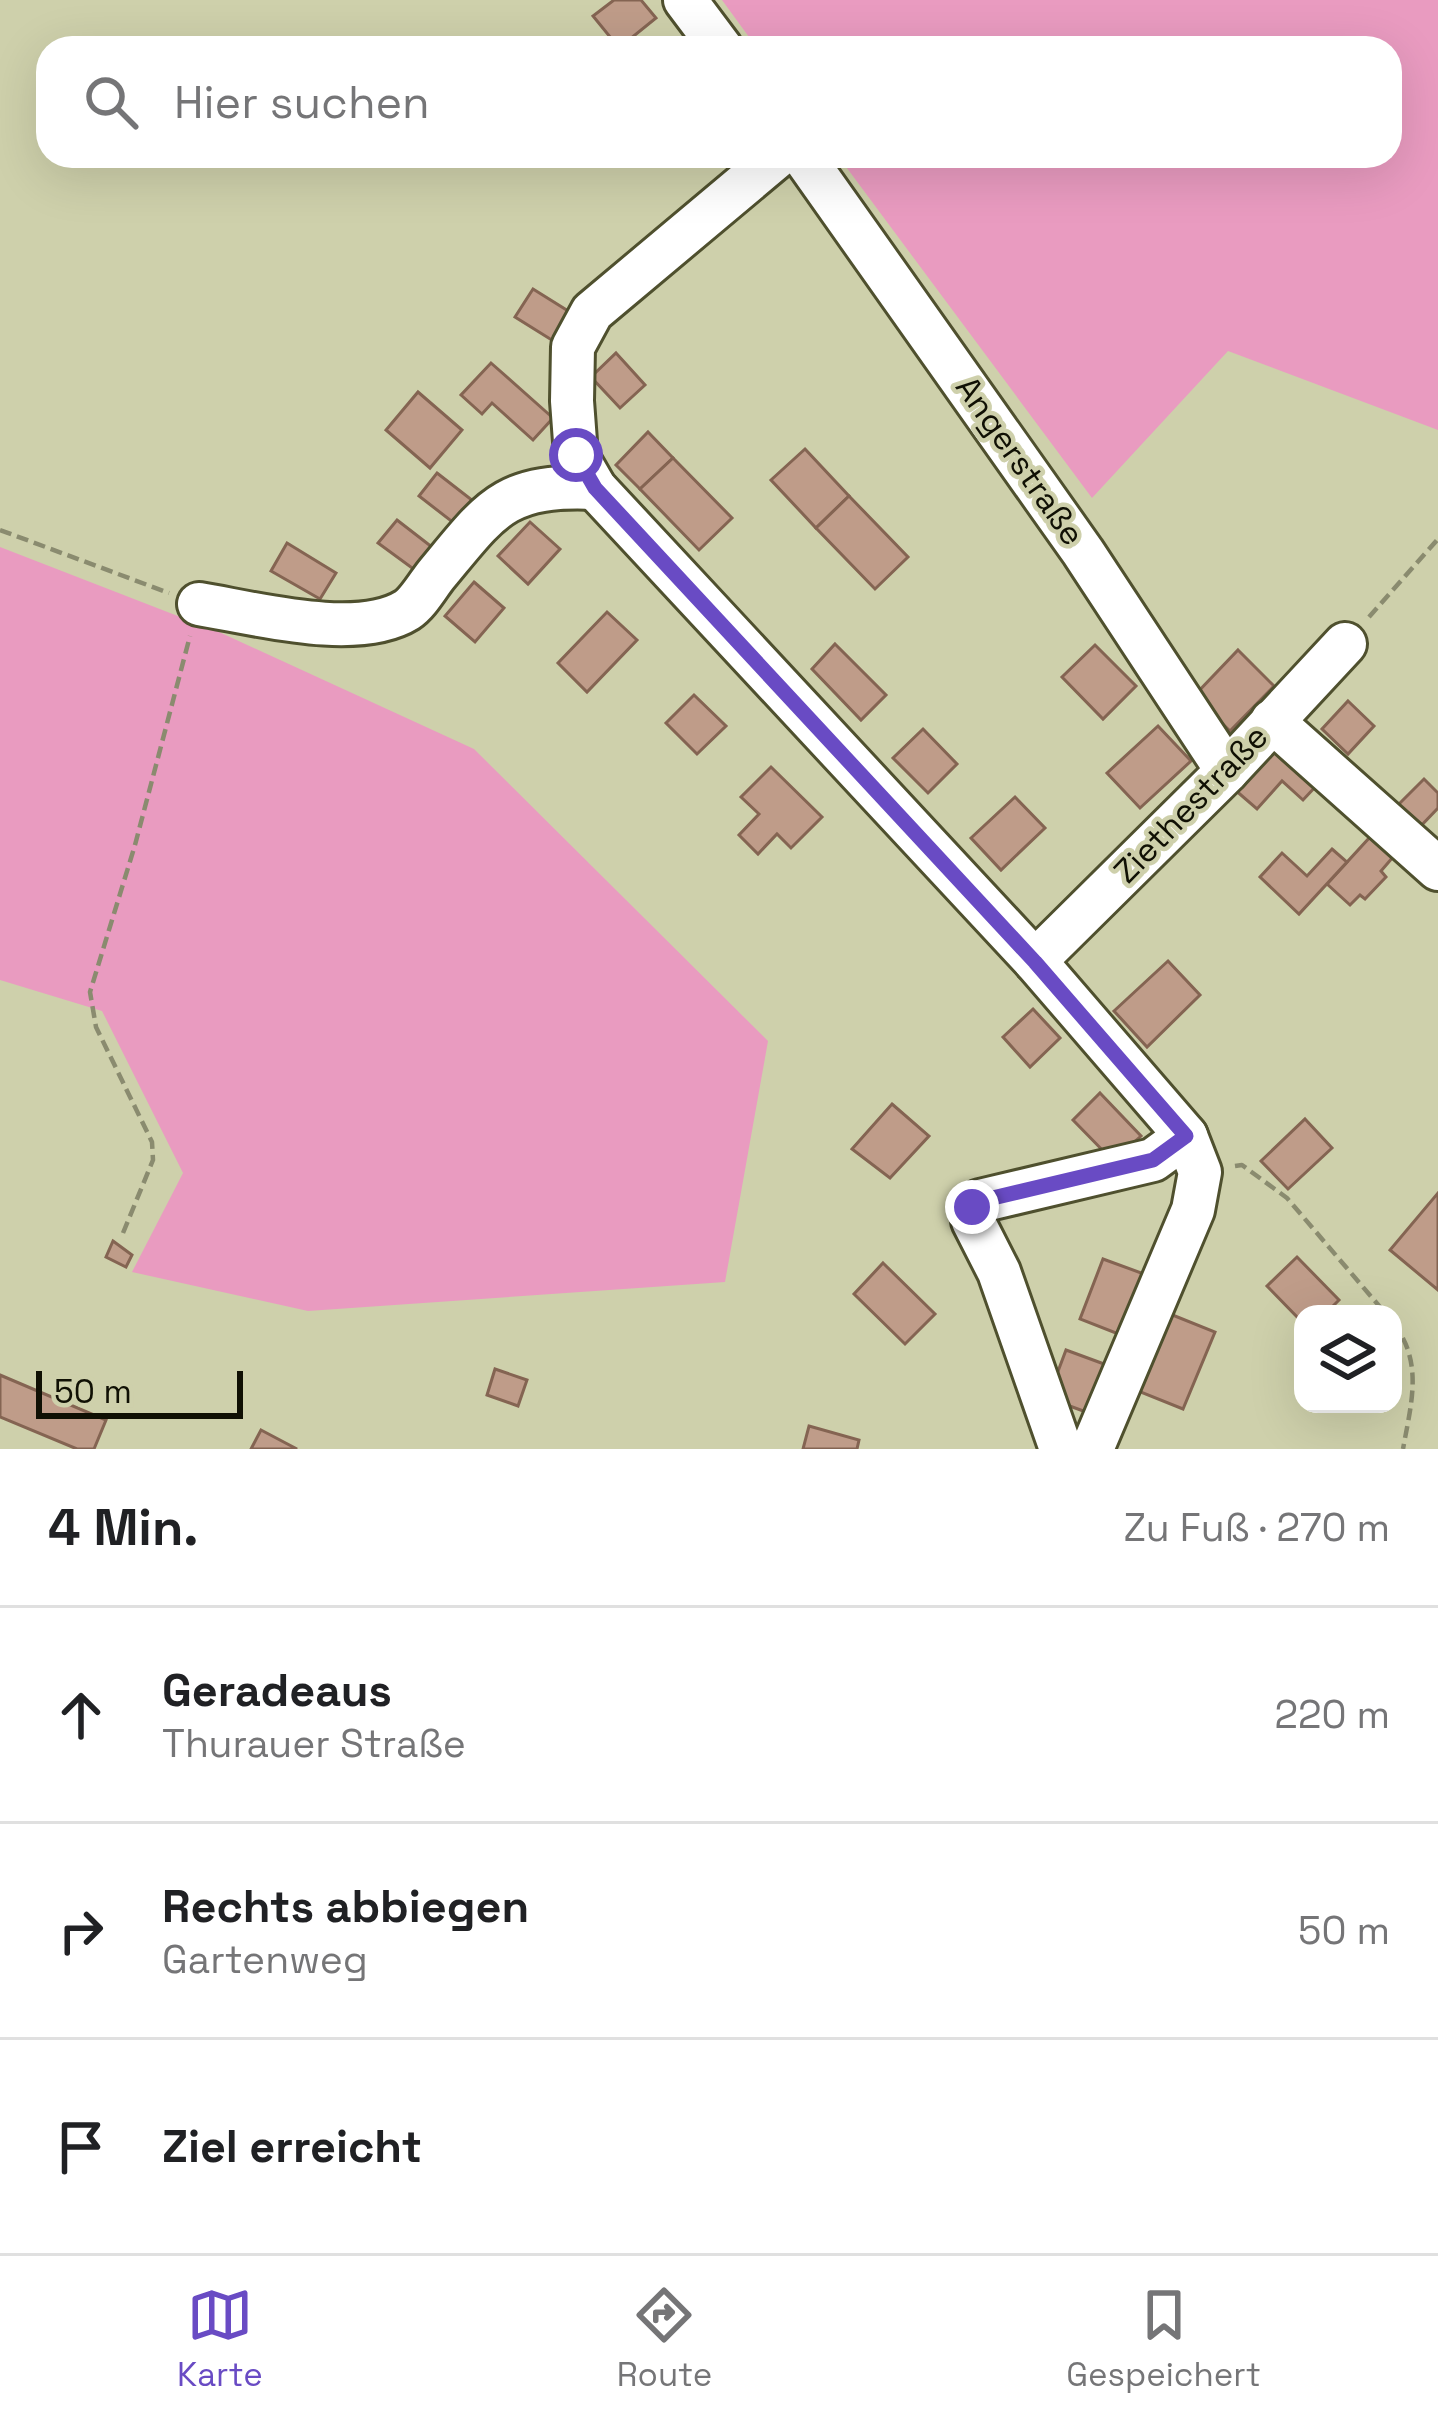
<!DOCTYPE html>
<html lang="de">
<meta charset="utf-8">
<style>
:root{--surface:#fff;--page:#f2f2f2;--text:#202124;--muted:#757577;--line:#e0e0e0;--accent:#694bc4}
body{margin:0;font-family:"Space Grotesk",sans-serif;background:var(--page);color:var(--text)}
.controls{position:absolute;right:36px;bottom:36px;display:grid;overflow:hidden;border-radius:24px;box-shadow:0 12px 48px #0002}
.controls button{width:108px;height:108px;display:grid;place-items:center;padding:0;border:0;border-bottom:3px solid var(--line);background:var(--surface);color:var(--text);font:60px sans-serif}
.scale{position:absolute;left:36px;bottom:30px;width:207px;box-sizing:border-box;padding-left:12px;border:6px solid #101004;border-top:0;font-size:33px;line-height:42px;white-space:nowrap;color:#101004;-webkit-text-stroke:9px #ced0ab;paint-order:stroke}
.stop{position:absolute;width:36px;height:36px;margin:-27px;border:9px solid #694bc4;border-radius:50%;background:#fff}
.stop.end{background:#694bc4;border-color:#fff;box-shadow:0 3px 12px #0008}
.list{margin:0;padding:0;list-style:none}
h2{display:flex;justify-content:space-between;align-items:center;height:156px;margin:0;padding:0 48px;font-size:51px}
h2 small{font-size:39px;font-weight:400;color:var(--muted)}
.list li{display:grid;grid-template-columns:78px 1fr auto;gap:36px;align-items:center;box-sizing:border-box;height:216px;padding:0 48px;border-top:3px solid var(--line)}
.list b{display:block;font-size:45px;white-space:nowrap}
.list p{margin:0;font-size:39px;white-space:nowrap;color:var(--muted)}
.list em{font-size:39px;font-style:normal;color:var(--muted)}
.icon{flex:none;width:66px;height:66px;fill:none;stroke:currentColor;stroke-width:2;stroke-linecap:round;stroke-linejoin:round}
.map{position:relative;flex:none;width:1438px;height:1449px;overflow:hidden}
.search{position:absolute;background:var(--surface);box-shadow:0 12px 48px #0002;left:36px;right:36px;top:36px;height:132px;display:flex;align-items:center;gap:30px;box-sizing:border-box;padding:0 42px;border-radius:36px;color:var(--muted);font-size:45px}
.sheet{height:804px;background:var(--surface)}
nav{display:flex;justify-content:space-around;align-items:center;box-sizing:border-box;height:168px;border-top:3px solid var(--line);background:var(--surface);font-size:33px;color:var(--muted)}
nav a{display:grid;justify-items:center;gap:6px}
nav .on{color:var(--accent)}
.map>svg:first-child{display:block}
.green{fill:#e99bc0}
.building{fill:#bf9c89;stroke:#846452;stroke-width:3}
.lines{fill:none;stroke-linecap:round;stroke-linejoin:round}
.minor-casing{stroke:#4f502e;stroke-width:48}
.path{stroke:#8a8b6f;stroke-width:4.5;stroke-dasharray:12 6;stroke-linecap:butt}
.minor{stroke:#fff;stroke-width:42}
.route{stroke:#694bc4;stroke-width:15}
.labels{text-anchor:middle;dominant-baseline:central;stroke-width:9;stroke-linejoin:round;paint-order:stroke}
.street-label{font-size:33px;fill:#101004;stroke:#ced0ab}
</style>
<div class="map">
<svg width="1438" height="1449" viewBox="0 0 1438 1449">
<rect width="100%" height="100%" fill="#ced0ab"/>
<g class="green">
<path d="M 722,0 L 1438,0 L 1438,430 L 1228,351 L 1092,498 L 838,156 L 1390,156 L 1390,48 L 757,48 Z"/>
<path d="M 0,547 L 219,632 L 474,749 L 768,1041 L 725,1282 L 308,1311 L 132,1272 L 183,1173 L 102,1011 L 0,980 Z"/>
</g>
<g class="building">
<path d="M 614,0 L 641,0 L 656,18 L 619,48 L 593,16 Z"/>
<path d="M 533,289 L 573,314 L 555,342 L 515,317 Z"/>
<path d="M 616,353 L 645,385 L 620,408 L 591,377 Z"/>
<path d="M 491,363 L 553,418 L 533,440 L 492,403 L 482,414 L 461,395 Z"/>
<path d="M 418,392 L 462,430 L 430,468 L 386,430 Z"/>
<path d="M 648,432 L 673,458 L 640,489 L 616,465 Z"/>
<path d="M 805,449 L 849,496 L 816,528 L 771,480 Z"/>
<path d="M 673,458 L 732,518 L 699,550 L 640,489 Z"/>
<path d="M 437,473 L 477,504 L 459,527 L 419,496 Z"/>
<path d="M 849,496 L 908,557 L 875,589 L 816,528 Z"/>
<path d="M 397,520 L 441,554 L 423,576 L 378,543 Z"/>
<path d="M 530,522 L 560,549 L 528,584 L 498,556 Z"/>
<path d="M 287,543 L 336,573 L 320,599 L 271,571 Z"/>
<path d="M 474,582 L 504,608 L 475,642 L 445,616 Z"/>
<path d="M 607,612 L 637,640 L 587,692 L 558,663 Z"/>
<path d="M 835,644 L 886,695 L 861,720 L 812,669 Z"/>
<path d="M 1095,645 L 1136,686 L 1103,719 L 1062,677 Z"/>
<path d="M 1238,650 L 1274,686 L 1230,731 L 1194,696 Z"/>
<path d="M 694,695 L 726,726 L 697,754 L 666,723 Z"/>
<path d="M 1348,701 L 1374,726 L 1348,754 L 1322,729 Z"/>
<path d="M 1158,726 L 1191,761 L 1140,808 L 1107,773 Z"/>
<path d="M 923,729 L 957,764 L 928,793 L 893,758 Z"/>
<path d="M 1274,745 L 1317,785 L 1303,800 L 1282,781 L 1257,809 L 1234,789 Z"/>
<path d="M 771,767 L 822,817 L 791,848 L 777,834 L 758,854 L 739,835 L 759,814 L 741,797 Z"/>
<path d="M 1424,779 L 1438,793 L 1438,808 L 1415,832 L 1393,810 Z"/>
<path d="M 1015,797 L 1045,828 L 1001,870 L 971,838 Z"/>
<path d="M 1371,836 L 1393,857 L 1381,871 L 1386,877 L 1365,899 L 1360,895 L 1350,905 L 1327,884 Z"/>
<path d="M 1332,849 L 1347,862 L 1299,914 L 1260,877 L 1282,853 L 1307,876 Z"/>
<path d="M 1168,961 L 1200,995 L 1147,1047 L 1114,1011 Z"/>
<path d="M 1033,1009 L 1060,1038 L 1030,1067 L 1003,1037 Z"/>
<path d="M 1100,1093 L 1141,1136 L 1113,1161 L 1073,1120 Z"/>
<path d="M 892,1104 L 929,1136 L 890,1178 L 852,1149 Z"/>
<path d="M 1305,1119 L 1332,1148 L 1288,1189 L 1261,1161 Z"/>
<path d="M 1438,1193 L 1438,1290 L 1390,1250 Z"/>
<path d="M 113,1241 L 132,1255 L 126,1267 L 106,1257 Z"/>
<path d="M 1297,1257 L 1339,1300 L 1325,1314 L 1303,1314 L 1303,1323 L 1267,1286 Z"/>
<path d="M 1103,1259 L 1144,1274 L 1121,1335 L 1080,1319 Z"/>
<path d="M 883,1263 L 935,1314 L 905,1344 L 854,1294 Z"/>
<path d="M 1170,1314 L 1215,1332 L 1183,1409 L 1138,1391 Z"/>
<path d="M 1066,1350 L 1104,1364 L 1086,1412 L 1048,1398 Z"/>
<path d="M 495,1369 L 527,1380 L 518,1406 L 487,1395 Z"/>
<path d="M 0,1375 L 106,1420 L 94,1449 L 77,1449 L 0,1417 Z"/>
<path d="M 809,1426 L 859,1440 L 857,1449 L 803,1449 Z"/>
<path d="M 261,1430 L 297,1449 L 251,1449 Z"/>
</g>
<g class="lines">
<defs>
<g id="minor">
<path d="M 685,0 L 721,48"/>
<path d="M 778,156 L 592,312 L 573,347 L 572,401 L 576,455 L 595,488 L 1035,961 L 1186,1136 L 1200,1172 L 1193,1210 L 1092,1449"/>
<path d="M 803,156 L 1083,552 L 1227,771"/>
<path d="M 199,604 C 254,613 357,641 407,610 C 418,603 428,585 436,575 C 491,509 503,484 595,488"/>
<path d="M 1272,721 L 1438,869"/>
<path d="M 1035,961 L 1227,771 L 1345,644"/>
<path d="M 1061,1449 L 999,1272 L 973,1221 L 972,1207 L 980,1201 L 1153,1160 L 1186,1136"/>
</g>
</defs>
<use href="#minor" class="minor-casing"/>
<g class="path">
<path d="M 0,530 L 169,593"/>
<path d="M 1369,617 L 1438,539"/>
<path d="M 1235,1166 L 1242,1165 L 1287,1198 L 1386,1314"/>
<path d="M 123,1233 L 153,1160 L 152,1142 L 96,1027 L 90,992 L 135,845 L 190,636"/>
<path d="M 1393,1323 C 1424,1362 1411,1404 1403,1449"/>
</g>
<use href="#minor" class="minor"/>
</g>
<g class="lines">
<path class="route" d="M 576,455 L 595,488 L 1035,962 L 1186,1136 L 1153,1160 L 980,1201 L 972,1207"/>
</g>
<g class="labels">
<g class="street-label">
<text transform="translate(1020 461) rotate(55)">Angerstraße</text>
<text transform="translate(1191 804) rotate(-46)">Ziethestraße</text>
</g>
</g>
</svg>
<div class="controls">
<button><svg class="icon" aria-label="layers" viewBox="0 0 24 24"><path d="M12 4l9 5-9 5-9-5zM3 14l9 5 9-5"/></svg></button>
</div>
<div class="scale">50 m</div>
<div class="stop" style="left:576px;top:455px"></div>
<div class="stop end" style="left:972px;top:1207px"></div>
<div class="search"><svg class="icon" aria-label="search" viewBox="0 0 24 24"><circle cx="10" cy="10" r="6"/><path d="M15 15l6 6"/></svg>Hier suchen</div>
</div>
<section class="sheet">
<h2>4 Min.<small>Zu Fuß · 270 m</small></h2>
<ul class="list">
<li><svg class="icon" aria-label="ahead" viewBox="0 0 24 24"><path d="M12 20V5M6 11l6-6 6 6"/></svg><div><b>Geradeaus</b><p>Thurauer Straße</p></div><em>220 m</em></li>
<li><svg class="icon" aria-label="right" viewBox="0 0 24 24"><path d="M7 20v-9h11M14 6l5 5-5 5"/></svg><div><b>Rechts abbiegen</b><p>Gartenweg</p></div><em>50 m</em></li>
<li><svg class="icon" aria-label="arrive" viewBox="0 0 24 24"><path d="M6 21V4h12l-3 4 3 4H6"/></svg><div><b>Ziel erreicht</b></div></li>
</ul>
</section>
<nav>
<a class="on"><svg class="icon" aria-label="map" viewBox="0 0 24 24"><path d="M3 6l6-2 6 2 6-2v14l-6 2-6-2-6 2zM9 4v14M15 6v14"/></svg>Karte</a>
<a><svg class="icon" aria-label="directions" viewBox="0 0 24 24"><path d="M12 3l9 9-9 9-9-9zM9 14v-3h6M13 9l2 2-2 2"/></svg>Route</a>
<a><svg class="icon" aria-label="saved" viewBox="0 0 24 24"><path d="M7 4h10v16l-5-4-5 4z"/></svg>Gespeichert</a>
</nav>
